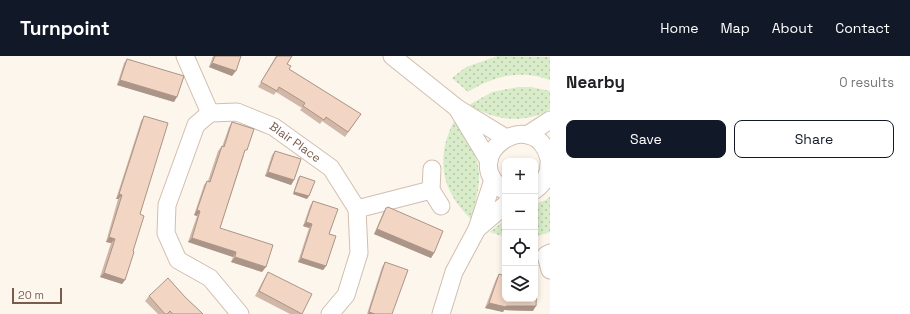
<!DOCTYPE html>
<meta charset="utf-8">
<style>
:root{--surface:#fff;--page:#f6f6f6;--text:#202124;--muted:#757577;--line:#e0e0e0;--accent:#111827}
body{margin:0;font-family:"Space Grotesk",sans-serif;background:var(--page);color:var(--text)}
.controls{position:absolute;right:12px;bottom:12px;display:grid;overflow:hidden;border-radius:8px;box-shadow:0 2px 6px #0003}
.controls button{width:36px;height:36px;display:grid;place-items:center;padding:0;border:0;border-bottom:1px solid var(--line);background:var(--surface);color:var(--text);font:20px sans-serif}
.scale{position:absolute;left:12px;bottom:10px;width:50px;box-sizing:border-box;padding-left:4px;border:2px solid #7a5c4d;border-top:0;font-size:11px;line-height:14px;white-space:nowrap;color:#7a5c4d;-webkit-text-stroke:3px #fffaf3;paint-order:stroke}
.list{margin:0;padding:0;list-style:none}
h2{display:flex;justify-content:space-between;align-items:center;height:52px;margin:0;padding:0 16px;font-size:17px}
h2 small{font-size:13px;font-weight:400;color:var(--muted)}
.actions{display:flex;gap:8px;padding:12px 16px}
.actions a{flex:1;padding:9px 0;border:1px solid var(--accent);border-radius:8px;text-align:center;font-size:14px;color:var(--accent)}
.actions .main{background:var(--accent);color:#fff}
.icon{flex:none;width:22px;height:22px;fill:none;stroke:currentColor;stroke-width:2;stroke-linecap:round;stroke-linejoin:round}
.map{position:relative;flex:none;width:550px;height:258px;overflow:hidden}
header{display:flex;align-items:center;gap:24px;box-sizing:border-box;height:56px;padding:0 20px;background:var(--accent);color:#fff}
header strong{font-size:19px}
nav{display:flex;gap:22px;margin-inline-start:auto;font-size:14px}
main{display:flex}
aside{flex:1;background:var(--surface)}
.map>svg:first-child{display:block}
.grass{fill:url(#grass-dots)}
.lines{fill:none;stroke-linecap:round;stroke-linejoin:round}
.street-casing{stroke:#d1beb0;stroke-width:19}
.street{stroke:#fff;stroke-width:17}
.wall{fill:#d1b7a8}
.shaded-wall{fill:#aa9588}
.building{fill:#f3d5c3;stroke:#aa9588}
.labels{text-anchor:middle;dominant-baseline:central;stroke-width:3.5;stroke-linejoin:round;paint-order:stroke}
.street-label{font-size:12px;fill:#7a5c4d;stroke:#fffaf3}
</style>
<header>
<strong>Turnpoint</strong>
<nav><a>Home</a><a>Map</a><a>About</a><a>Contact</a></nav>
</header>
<main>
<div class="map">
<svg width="550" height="258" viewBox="0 0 550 258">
<defs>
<pattern id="grass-dots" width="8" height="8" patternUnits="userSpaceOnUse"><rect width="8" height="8" fill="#d8ecc9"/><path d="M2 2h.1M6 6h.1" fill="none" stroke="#b4c2a5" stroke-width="1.8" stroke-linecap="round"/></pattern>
</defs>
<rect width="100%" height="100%" fill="#fdf6ec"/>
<g class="grass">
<path d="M 498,0 L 550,1 L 550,24 C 522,13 493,20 468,36 L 452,22 L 466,11 Z"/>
<path d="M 518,31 L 531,31 L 550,35 L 550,53 C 524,69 494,64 469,49 L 492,36 Z"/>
<path d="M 454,65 C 483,101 484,120 471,163 C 441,135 435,102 454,65 Z"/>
<path d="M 550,140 L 550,176 L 535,181 L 535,148 L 546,144 Z"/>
<path d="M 505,164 L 505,181 L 490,176 Z"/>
</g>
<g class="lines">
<defs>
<g id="street">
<path d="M 185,0 L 210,57"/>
<path d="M 392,0 L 457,52"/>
<path id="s1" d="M 210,57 L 237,56 L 274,71 L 331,112 L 357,153 L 359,197 L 346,239 L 330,258"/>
<path d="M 210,57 L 196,69 L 167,149 L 166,177 L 178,204 L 210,222 L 240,258"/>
<path d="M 527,79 L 550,64"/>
<path d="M 489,105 L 457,52 L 506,82"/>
<path d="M 432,113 L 431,134 L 441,150"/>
<path d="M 493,124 L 477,173 L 505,149"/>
<path d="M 505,135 C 454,101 535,46 549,103 C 550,116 545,127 535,134"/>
<path d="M 357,153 L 431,134"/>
<path d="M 550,197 L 546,199 L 550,214"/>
<path d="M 441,258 L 454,216 L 477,173"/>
</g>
</defs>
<use href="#street" class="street-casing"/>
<use href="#street" class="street"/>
</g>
<g class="wall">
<path d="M 213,0 L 241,0 L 232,20 L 209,11 Z"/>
<path d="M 276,0 L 292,0 L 287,8 L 289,13 L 361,58 L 345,81 L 322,65 L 320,68 L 300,54 L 302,52 L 276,36 L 274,39 L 258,31 Z"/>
<path d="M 127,3 L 174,46 L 117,29 L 124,7 Z"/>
<path d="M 144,60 L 140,158 L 133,195 L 125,224 L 122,228 L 100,221 L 111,187 L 106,186 L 118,143 L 116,143 L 141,65 Z"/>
<path d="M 232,66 L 244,99 L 220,172 L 262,216 L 231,206 L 233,201 L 188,186 L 197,160 L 194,159 L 204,129 L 207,125 L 208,125 L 218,95 L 222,90 L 222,91 L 229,71 Z"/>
<path d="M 275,95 L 294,124 L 291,129 L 265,120 L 272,99 Z"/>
<path d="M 300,120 L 307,143 L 293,138 L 298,122 Z"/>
<path d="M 313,145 L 329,178 L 326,210 L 323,214 L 298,206 L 309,172 L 303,170 L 310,150 Z"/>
<path d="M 386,152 L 434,197 L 431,202 L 374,178 L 383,157 Z"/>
<path d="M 385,206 L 392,258 L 367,258 L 382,211 Z"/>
<path d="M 268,216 L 302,258 L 290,258 L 255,240 L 265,221 Z"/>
<path d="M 499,218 L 533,255 L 504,254 L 503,256 L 485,252 L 496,223 Z"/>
<path d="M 149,240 L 185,241 L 203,258 L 158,258 L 145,245 Z"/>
</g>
<g class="shaded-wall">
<path d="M 212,7 L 236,15 L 232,20 L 209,11 Z"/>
<path d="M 120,24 L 177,41 L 174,46 L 117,29 Z"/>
<path d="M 268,116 L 294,124 L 291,129 L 265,120 Z"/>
<path d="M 294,136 L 309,140 L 307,143 L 293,138 Z"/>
<path d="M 119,138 L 122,139 L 118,143 L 116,143 Z"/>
<path d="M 197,154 L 200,155 L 197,160 L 194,159 Z"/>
<path d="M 306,166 L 312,168 L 309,172 L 303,170 Z"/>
<path d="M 377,173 L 434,197 L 431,202 L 374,178 Z"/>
<path d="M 109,181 L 115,183 L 111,187 L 106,186 Z"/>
<path d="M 192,182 L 236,196 L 233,201 L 188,186 Z"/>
<path d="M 235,201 L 266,211 L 262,216 L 231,206 Z"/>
<path d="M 301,202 L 326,210 L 323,214 L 298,206 Z"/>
<path d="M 104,217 L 125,224 L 122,228 L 100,221 Z"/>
<path d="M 489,247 L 506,250 L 536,250 L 533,255 L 504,254 L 503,256 L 485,252 Z"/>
<path d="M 369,256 L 375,258 L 368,258 Z"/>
</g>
<g class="building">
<path d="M 215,0 L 241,0 L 236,15 L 212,7 Z"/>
<path d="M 277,0 L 292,0 L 287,8 L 291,10 L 289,13 L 361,58 L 348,76 L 326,61 L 324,64 L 303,50 L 305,47 L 279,31 L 277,35 L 261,26 Z"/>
<path d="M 127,3 L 184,20 L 177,41 L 120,24 Z"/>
<path d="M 144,60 L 168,67 L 140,158 L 144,160 L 133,195 L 134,196 L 125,224 L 104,217 L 115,183 L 109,181 L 122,139 L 119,138 Z"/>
<path d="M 232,66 L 254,73 L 247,94 L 245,94 L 220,172 L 273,189 L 266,211 L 235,201 L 236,196 L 192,182 L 200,155 L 197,154 L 207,125 L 210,126 L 222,90 L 224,91 Z"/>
<path d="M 275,95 L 301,103 L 294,124 L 268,116 Z"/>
<path d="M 300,120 L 315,125 L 309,140 L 294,136 Z"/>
<path d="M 313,145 L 338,153 L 329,178 L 336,180 L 326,210 L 301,202 L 312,168 L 306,166 Z"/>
<path d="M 388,151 L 443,175 L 434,197 L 377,173 L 386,152 Z"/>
<path d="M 385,206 L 408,214 L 392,258 L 375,258 L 369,256 Z"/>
<path d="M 268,216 L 312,238 L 302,258 L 259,235 Z"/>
<path d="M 499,218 L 505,220 L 505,243 L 535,243 L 535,227 L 537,227 L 536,250 L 506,250 L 506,251 L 489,247 Z"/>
<path d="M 168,222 L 185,241 L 203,258 L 173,258 L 170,255 L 167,258 L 165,258 L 149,240 Z"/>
</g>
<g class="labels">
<g class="street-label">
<text stroke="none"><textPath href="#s1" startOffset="93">Blair Place</textPath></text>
</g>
</g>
</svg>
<div class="controls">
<button>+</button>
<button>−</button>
<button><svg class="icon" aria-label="locate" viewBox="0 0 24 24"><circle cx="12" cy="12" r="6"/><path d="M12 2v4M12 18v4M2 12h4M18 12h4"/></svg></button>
<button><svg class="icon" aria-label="layers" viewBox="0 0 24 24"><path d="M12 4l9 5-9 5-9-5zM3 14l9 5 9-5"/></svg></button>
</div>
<div class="scale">20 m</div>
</div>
<aside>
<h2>Nearby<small>0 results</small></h2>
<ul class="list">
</ul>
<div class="actions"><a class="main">Save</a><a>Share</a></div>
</aside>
</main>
